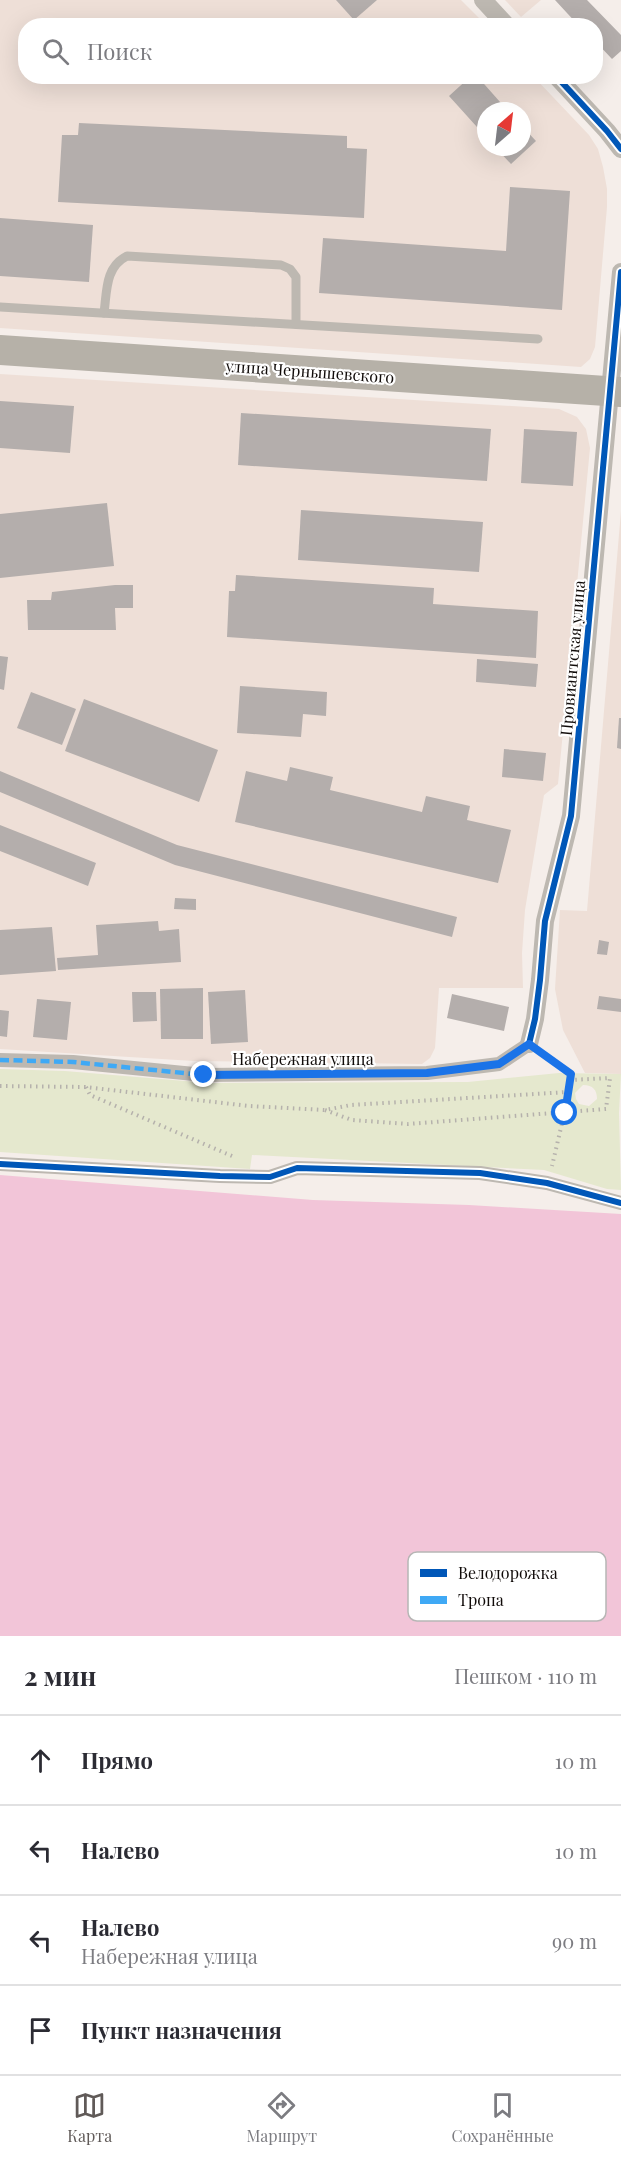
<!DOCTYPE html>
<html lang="ru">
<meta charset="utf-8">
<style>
:root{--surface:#fff;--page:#f7f7f7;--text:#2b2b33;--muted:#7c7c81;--line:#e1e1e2;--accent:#605a58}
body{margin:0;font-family:"Playfair Display",serif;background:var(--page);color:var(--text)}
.compass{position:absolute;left:477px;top:102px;width:54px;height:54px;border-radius:50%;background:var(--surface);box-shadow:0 6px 24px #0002;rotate:28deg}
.stop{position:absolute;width:18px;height:18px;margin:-14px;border:4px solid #1a73e8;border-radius:50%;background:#fff}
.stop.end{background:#1a73e8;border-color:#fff;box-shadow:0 2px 6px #0008}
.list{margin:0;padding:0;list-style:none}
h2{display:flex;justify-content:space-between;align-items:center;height:78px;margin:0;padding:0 24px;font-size:26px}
h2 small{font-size:20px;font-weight:400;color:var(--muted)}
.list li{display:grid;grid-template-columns:39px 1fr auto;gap:18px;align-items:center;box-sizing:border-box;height:90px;padding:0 24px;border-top:2px solid var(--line)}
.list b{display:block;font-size:22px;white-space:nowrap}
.list p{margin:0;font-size:20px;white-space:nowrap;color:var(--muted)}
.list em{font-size:20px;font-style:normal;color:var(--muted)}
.icon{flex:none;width:33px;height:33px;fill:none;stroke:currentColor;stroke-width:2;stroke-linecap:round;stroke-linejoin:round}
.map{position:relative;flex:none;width:621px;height:1636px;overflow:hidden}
.search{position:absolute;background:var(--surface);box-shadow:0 6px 24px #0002;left:18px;right:18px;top:18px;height:66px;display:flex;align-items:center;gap:15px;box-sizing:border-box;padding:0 21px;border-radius:24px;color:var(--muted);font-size:22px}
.sheet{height:438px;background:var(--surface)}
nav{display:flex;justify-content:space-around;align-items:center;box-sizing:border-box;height:84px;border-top:2px solid var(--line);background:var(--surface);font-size:16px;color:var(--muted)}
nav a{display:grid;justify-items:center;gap:3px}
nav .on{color:var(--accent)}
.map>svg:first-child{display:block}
.built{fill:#eedfd7;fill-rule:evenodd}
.green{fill:#e5e8ce;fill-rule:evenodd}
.water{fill:#f2c5d8}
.building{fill:#b4aeac}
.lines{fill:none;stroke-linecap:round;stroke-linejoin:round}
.path{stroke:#b5b1ac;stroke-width:4;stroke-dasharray:1.5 4.5;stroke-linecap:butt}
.service{stroke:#bdb8b1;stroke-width:9}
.pedestrian{stroke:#bdb8b1;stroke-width:14}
.minor{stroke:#bdb8b1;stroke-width:18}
.primary{stroke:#b6b1a8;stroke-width:30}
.quiet{stroke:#3fa9f5;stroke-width:4.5;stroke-dasharray:9 4.5;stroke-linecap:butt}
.cycleway-casing{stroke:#fff;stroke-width:10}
.cycleway{stroke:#0057b8;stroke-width:6}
.route{stroke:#1a73e8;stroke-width:8}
.labels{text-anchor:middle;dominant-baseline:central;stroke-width:4.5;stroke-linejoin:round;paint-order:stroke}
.street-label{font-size:16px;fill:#100b09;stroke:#fff}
.key{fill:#fff;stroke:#b7b6b5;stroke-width:1.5}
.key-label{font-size:16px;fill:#100b09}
</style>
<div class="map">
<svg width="621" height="1636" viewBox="0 0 621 1636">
<rect width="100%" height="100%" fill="#f5eeea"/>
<g class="built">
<path d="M 0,0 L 461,0 L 486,25 L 26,26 L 26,76 L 534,77 L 589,135 L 598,149 L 603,167 L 607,189 L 607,207 L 595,347 L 590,359 L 581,367 L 0,328 ZM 486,111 L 522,111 L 522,147 L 486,147 Z"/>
<path d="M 505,0 L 541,0 L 521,17 Z"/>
<path d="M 0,374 L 559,409 L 577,417 L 586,429 L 590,448 L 558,784 L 544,795 L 525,910 L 522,953 L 523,988 L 439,988 L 435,1048 L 430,1058 L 422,1064 L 194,1061 L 0,1049 Z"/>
<path d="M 621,511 L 621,1074 L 585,1073 L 563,1030 L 555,989 L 560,910 L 587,911 Z"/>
</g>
<path class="green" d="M 0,1069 L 65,1071 L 209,1083 L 468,1082 L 559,1073 L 621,1074 L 619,1113 L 621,1190 L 607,1189 L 544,1170 L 252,1155 L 250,1169 L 0,1152 ZM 583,1085 C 593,1085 597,1090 597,1099 L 589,1106 L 579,1104 L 576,1099 L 575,1093 Z"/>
<path class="water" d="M 0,1175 L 313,1200 L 469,1205 L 621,1214 L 621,1636 L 0,1636 Z"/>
<g class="building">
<path d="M 336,0 L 377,0 L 354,20 Z"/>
<path d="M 555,0 L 587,0 L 621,35 L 621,51 L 612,59 L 596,42 L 596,26 L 579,26 Z"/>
<path d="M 471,76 L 477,76 L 508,111 L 486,111 L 486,137 L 449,96 Z"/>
<path d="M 79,123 L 347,136 L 347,148 L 367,149 L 364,218 L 58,202 L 62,135 L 78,135 Z"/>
<path d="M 522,126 L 536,141 L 511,164 L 495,147 L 522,147 Z"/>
<path d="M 510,187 L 570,191 L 562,310 L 319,293 L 323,238 L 506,251 Z"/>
<path d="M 0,218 L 93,225 L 89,282 L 0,276 Z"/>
<path d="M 0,401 L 74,406 L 70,453 L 0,448 Z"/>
<path d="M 241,413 L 491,429 L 487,481 L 238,465 Z"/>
<path d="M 524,429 L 577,432 L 573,486 L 521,483 Z"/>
<path d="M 107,503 L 114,566 L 0,578 L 0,514 Z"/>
<path d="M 301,510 L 483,522 L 479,572 L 298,560 Z"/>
<path d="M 236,575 L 434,588 L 433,604 L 538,611 L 536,658 L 227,637 L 229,591 L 235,591 Z"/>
<path d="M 115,585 L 133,585 L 133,608 L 115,608 L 116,630 L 28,630 L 27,600 L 51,600 L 52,592 Z"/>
<path d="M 0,656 L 8,657 L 4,690 L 0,689 Z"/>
<path d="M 477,659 L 538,664 L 536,687 L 476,682 Z"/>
<path d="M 240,686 L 327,692 L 326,716 L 303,714 L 301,737 L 237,733 Z"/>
<path d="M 31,692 L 76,709 L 62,745 L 17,728 Z"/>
<path d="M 84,699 L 218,750 L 199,802 L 65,751 Z"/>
<path d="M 619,718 L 621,718 L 621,749 L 617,748 Z"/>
<path d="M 504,749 L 546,753 L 543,781 L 502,777 Z"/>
<path d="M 290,767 L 333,777 L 330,790 L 422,812 L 426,796 L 470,806 L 467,820 L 511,830 L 498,883 L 235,822 L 246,771 L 287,781 Z"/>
<path d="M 0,771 L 177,845 L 457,917 L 452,937 L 175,865 L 0,792 Z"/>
<path d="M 0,825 L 96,863 L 88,886 L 0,851 Z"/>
<path d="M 175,898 L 196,899 L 196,910 L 174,909 Z"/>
<path d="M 158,921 L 159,931 L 179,929 L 181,962 L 58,970 L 57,958 L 98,955 L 96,925 Z"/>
<path d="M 52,927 L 56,971 L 0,975 L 0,930 Z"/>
<path d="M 599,940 L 609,942 L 607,955 L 597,954 Z"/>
<path d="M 203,988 L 203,1039 L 161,1039 L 160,989 Z"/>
<path d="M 245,990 L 248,1042 L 211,1044 L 208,992 Z"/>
<path d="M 132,992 L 156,992 L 157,1021 L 133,1022 Z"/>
<path d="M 452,994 L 509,1007 L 504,1031 L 447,1018 Z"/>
<path d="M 599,996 L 621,999 L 621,1012 L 597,1009 Z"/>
<path d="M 37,999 L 71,1002 L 67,1040 L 33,1037 Z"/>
<path d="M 0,1010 L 9,1011 L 7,1037 L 0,1036 Z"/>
</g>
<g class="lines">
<g class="path">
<path d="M 544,1055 L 571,1074 L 563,1119 L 552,1166"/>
<path d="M 0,1086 L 85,1087 L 249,1106 L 325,1110 L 351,1105 L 568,1092"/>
<path d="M 86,1087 L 90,1095 L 232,1156"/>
<path d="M 325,1110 L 352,1120 L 408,1124 L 606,1109 L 610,1078 L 570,1080"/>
</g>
<g class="service">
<path d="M 0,307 L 538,339"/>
<path d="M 104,313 C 107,291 105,267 127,256 L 281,265 L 290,269 L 296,277 L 296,324"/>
</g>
<g class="pedestrian">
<path d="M 0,1060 L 73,1062 L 204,1075 L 427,1073 L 499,1064 L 529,1044"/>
<path d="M 0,1164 L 220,1176 L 270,1177 L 297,1168 L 480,1173 L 547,1183 L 621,1203"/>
</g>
<g class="minor">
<path d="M 483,0 L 507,26"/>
<path d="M 556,76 L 607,131 L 621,149"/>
<path d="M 529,1044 L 535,1019 L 540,980 L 545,921 L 571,816 L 621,272"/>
</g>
<path class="primary" d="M 0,350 L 621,392"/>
<path class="quiet" d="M 0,1060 L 73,1062 L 204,1075 L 427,1073 L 499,1064 L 529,1044"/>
<defs>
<g id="cycleway">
<path d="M 556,76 L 607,131 L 621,149"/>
<path d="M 529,1044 L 535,1019 L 540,980 L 545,921 L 571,816 L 621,272"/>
<path d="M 0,1164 L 220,1176 L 270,1177 L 297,1168 L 480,1173 L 547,1183 L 621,1203"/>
</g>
</defs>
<use href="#cycleway" class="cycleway-casing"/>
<use href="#cycleway" class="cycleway"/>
</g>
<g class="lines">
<path class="route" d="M 204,1075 L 427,1073 L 499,1064 L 529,1044 L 571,1074 L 565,1113"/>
</g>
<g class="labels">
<g class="street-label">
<text transform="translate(310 371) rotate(4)">улица Чернышевского</text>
<text transform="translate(572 658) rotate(-85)">Провиантская улица</text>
<text x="303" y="1058">Набережная улица</text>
</g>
</g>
<rect x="408" y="1552" width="198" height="69" rx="9" class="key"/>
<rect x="420" y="1569" width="27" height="8" fill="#0057b8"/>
<rect x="420" y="1596" width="27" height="8" fill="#3fa9f5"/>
<g class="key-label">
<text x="458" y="1579">Велодорожка</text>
<text x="458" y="1606">Тропа</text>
</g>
</svg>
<svg class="compass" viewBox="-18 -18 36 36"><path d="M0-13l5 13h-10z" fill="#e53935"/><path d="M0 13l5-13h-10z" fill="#7c7c81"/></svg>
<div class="stop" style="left:565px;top:1113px"></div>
<div class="stop end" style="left:204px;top:1075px"></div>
<div class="search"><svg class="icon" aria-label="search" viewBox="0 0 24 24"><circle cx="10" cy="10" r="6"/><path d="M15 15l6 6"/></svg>Поиск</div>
</div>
<section class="sheet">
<h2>2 мин<small>Пешком · 110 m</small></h2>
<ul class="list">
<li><svg class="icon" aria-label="ahead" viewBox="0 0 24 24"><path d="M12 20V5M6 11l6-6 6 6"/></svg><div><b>Прямо</b></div><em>10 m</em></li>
<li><svg class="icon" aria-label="left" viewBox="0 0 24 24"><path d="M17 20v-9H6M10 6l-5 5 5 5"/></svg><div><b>Налево</b></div><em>10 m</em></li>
<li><svg class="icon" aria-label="left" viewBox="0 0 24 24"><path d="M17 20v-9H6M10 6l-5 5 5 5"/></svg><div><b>Налево</b><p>Набережная улица</p></div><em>90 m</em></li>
<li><svg class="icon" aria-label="arrive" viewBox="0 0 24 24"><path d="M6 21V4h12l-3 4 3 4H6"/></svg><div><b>Пункт назначения</b></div></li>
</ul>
</section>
<nav>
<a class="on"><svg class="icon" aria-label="map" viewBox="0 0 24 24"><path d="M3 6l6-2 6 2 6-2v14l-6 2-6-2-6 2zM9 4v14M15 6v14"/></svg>Карта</a>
<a><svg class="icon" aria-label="directions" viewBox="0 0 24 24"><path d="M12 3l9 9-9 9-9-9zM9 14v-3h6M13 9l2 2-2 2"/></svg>Маршрут</a>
<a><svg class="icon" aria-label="saved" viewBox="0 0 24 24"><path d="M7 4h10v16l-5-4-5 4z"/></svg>Сохранённые</a>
</nav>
